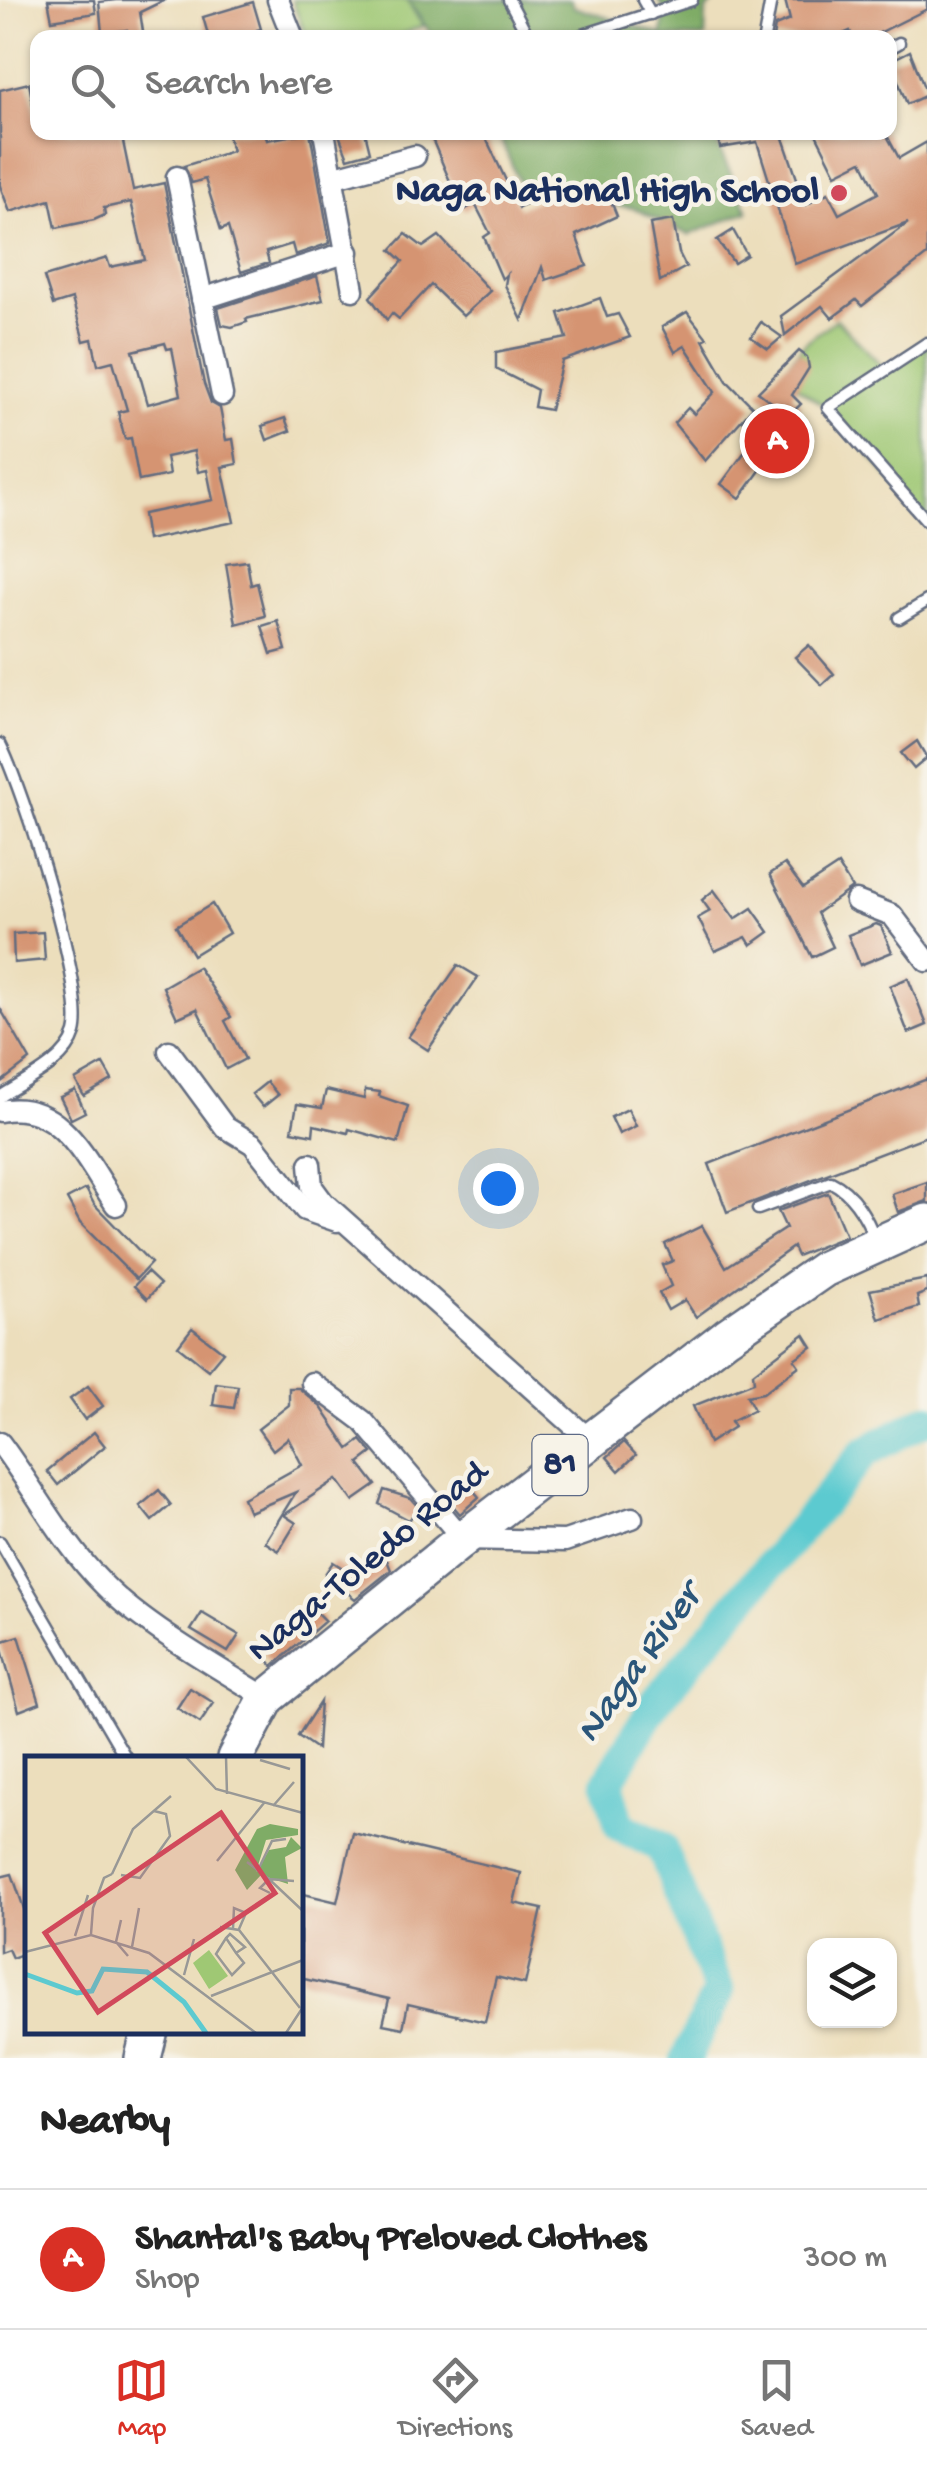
<!DOCTYPE html>
<style>
:root{--surface:#fff;--page:#f2f2f2;--text:#222;--muted:#767676;--line:#e0e0e0;--accent:#d93025}
body{margin:0;font-family:"Gochi Hand",sans-serif;background:var(--page);color:var(--text)}
.controls{position:absolute;right:30px;bottom:30px;display:grid;overflow:hidden;border-radius:20px;box-shadow:0 2px 8px #0004}
.controls button{width:90px;height:90px;display:grid;place-items:center;padding:0;border:0;border-bottom:2px solid var(--line);background:var(--surface);color:var(--text);font:50px sans-serif}
.you{position:absolute;left:498px;top:1188px;width:35px;height:35px;margin:-25px;border:8px solid #fff;border-radius:50%;background:#1a73e8;box-shadow:0 0 0 15px #1a73e833}
.badge{display:grid;place-items:center;width:65px;height:65px;border-radius:50%;background:var(--accent);color:#fff;font-size:32px;font-weight:700}
.pin{position:absolute;translate:-50% -50%;border:5px solid #fff;box-shadow:0 2px 10px #0006}
.list{margin:0;padding:0;list-style:none}
h2{display:flex;justify-content:space-between;align-items:center;height:130px;margin:0;padding:0 40px;font-size:42px}
h2 small{font-size:32px;font-weight:400;color:var(--muted)}
.list li{display:grid;grid-template-columns:65px 1fr auto;gap:30px;align-items:center;box-sizing:border-box;height:140px;padding:0 40px;border-top:2px solid var(--line)}
.list b{display:block;font-size:38px;white-space:nowrap}
.list p{margin:0;font-size:32px;white-space:nowrap;color:var(--muted)}
.list em{font-size:32px;font-style:normal;color:var(--muted)}
.icon{flex:none;width:55px;height:55px;fill:none;stroke:currentColor;stroke-width:2;stroke-linecap:round;stroke-linejoin:round}
.map{position:relative;flex:none;width:927px;height:2058px;overflow:hidden}
.search{position:absolute;background:var(--surface);box-shadow:0 2px 8px #0004;left:30px;right:30px;top:30px;height:110px;display:flex;align-items:center;gap:25px;box-sizing:border-box;padding:0 35px;border-radius:20px;color:var(--muted);font-size:38px}
.sheet{height:270px;background:var(--surface)}
nav{display:flex;justify-content:space-around;align-items:center;box-sizing:border-box;height:140px;border-top:2px solid var(--line);background:var(--surface);font-size:28px;color:var(--muted)}
nav a{display:grid;justify-items:center;gap:5px}
nav .on{color:var(--accent)}
.map>svg:first-child{display:block}
.green{fill:#9fc874;stroke:#5d7c69;stroke-width:2.5}
.forest{fill:#7fac66;stroke:#4d6e62;stroke-width:2.5}
.lines{fill:none;stroke-linecap:round;stroke-linejoin:round}
.river{stroke:#5ccad0;stroke-width:32}
.building{fill:#d59472;fill-rule:evenodd}
.lane-casing{stroke:#646c7f;stroke-width:15}
.street-casing{stroke:#646c7f;stroke-width:25}
.highway-casing{stroke:#646c7f;stroke-width:40}
.lane{stroke:#fff;stroke-width:10}
.street{stroke:#fff;stroke-width:20}
.highway{stroke:#fff;stroke-width:35}
.poi-dot{fill:#d1495b;stroke:#f7f3e8;stroke-width:4}
.labels{text-anchor:middle;dominant-baseline:central;stroke-width:9;stroke-linejoin:round;paint-order:stroke}
.shield{fill:#f7f3e8;stroke:#5d6a87;stroke-width:2.5}
.shield-label{font-size:35px;font-weight:bold;fill:#1b2f5e}
.poi-label{font-size:38px;font-weight:bold;fill:#1b2f5e;stroke:#f7f3e8;text-anchor:end}
.street-label{font-size:38px;fill:#1b2f5e;stroke:#f7f3e8}
.water-label{font-size:40px;font-style:italic;fill:#2b567a;stroke:#f7f3e8}
.inset-river{fill:none;stroke:#5ccad0;stroke-width:5}
.inset-road{fill:none;stroke:#989896;stroke-width:2.5}
.view{fill:#d1495b;fill-opacity:0.15;stroke:#d1495b;stroke-width:5}
.inset-edge{fill:none;stroke:#1b2f5e;stroke-width:5}
</style>
<div class="map">
<svg width="927" height="2058" viewBox="0 0 927 2058">
<rect width="100%" height="100%" fill="#f7f3e8"/>
<filter id="ink" filterUnits="userSpaceOnUse"><feTurbulence type="fractalNoise" baseFrequency=".01" numOctaves="2"/><feDisplacementMap in="SourceGraphic" scale="20" xChannelSelector="R" yChannelSelector="G"/><feConvolveMatrix kernelMatrix="1 2 1 2 8 2 1 2 1" color-interpolation-filters="sRGB"/></filter>
<filter id="wash" filterUnits="userSpaceOnUse"><feTurbulence type="fractalNoise" baseFrequency=".0048" numOctaves="4" result="noise"/><feDisplacementMap in="SourceGraphic" scale="40" xChannelSelector="R" yChannelSelector="G"/><feGaussianBlur stdDeviation="2.25" result="paint"/><feColorMatrix in="noise" values="0 0 0 0 0 0 0 0 0 0 0 0 0 0 0 0 0 1.4 0 .05"/><feComposite in="paint" operator="in"/></filter>
<g filter="url(#wash)">
<rect width="100%" height="100%" fill="#ecdebc"/>
<g class="green">
<path d="M 292,0 L 407,0 L 423,26 L 395,37 L 306,37 Z"/>
<path d="M 836,319 L 886,370 L 927,344 L 927,521 L 830,410 L 779,374 L 806,342 Z"/>
</g>
<g class="forest">
<path d="M 407,0 L 571,0 L 574,7 L 662,35 L 664,9 L 658,0 L 717,0 L 706,11 L 705,38 L 433,37 Z"/>
<path d="M 498,133 L 712,133 L 748,211 L 689,235 L 633,208 L 524,193 Z"/>
</g>
<g class="lines">
<path class="river" d="M 686,2058 L 719,1991 L 661,1847 L 620,1826 L 608,1782 L 657,1700 L 865,1452 L 927,1419"/>
</g>
<g id="blocks">
<g class="building">
<path d="M 48,0 L 94,0 L 96,13 L 52,20 Z"/>
<path d="M 116,0 L 165,0 L 140,12 L 144,38 L 128,38 L 127,30 L 102,33 L 99,2 Z"/>
<path d="M 785,0 L 927,0 L 927,9 L 869,38 L 853,38 L 850,31 L 834,38 L 773,38 L 775,26 L 790,20 Z"/>
<path d="M 253,2 L 261,29 L 257,30 L 259,38 L 209,38 L 203,17 Z"/>
<path d="M 910,51 L 927,95 L 907,104 L 890,61 Z"/>
<path d="M 29,83 L 38,132 L 121,132 L 133,190 L 164,183 L 204,384 L 211,403 L 220,408 L 226,440 L 233,439 L 237,464 L 222,467 L 234,522 L 147,540 L 143,514 L 213,500 L 207,470 L 198,472 L 194,451 L 166,457 L 169,475 L 139,481 L 131,438 L 125,439 L 118,412 L 127,410 L 113,361 L 98,365 L 92,339 L 84,341 L 72,299 L 53,305 L 44,277 L 107,258 L 110,267 L 145,260 L 131,202 L 104,208 L 105,215 L 94,220 L 56,228 L 50,200 L 10,212 L 0,186 L 0,90 ZM 165,343 L 167,349 L 172,348 L 181,395 L 148,404 L 133,351 Z"/>
<path d="M 227,132 L 265,132 L 267,140 L 310,132 L 330,243 L 295,255 L 292,244 L 266,252 L 269,263 L 241,272 L 228,227 L 221,230 L 205,179 L 192,183 L 184,166 L 232,151 Z"/>
<path d="M 338,132 L 365,132 L 370,152 L 348,158 Z"/>
<path d="M 429,132 L 483,132 L 519,208 L 554,193 L 558,202 L 574,196 L 575,200 L 605,186 L 617,216 L 576,235 L 587,266 L 546,280 L 542,267 L 522,320 L 505,285 L 507,274 L 502,279 L 484,237 L 490,233 L 475,204 L 464,210 L 458,200 Z"/>
<path d="M 717,132 L 781,132 L 806,205 L 828,193 L 839,214 L 878,193 L 862,161 L 836,174 L 815,132 L 885,132 L 899,158 L 927,142 L 927,255 L 862,306 L 856,300 L 832,318 L 822,306 L 785,335 L 781,316 L 908,223 L 795,264 L 757,142 L 720,148 Z"/>
<path d="M 673,220 L 679,253 L 686,267 L 660,281 L 650,224 Z"/>
<path d="M 733,230 L 747,255 L 734,263 L 717,240 Z"/>
<path d="M 406,234 L 423,247 L 439,236 L 490,291 L 463,316 L 431,285 L 399,319 L 392,313 L 387,320 L 370,297 L 403,261 L 391,250 Z"/>
<path d="M 317,276 L 323,300 L 246,319 L 247,322 L 232,327 L 222,325 L 218,308 Z"/>
<path d="M 600,298 L 607,317 L 618,314 L 630,337 L 562,361 L 550,410 L 534,407 L 537,390 L 496,369 L 496,352 L 567,338 L 559,313 Z"/>
<path d="M 687,312 L 707,338 L 703,340 L 727,381 L 753,407 L 705,461 L 674,423 L 688,408 L 694,414 L 715,392 L 685,346 L 675,352 L 662,327 Z"/>
<path d="M 761,322 L 782,337 L 768,349 L 751,337 Z"/>
<path d="M 799,351 L 807,357 L 809,368 L 792,395 L 801,404 L 776,428 L 801,454 L 790,465 L 775,450 L 740,498 L 721,484 L 778,407 L 758,392 Z"/>
<path d="M 285,418 L 290,431 L 267,440 L 262,426 Z"/>
<path d="M 247,561 L 251,585 L 257,583 L 265,616 L 236,624 L 226,564 Z"/>
<path d="M 278,621 L 286,650 L 271,654 L 262,626 Z"/>
<path d="M 809,645 L 834,674 L 822,685 L 795,657 Z"/>
<path d="M 917,741 L 927,758 L 914,769 L 901,753 Z"/>
<path d="M 785,864 L 803,888 L 838,865 L 852,888 L 817,913 L 833,947 L 812,957 L 770,874 Z"/>
<path d="M 714,890 L 735,919 L 752,908 L 769,932 L 751,945 L 746,937 L 715,951 L 698,918 L 710,911 L 702,900 Z"/>
<path d="M 212,904 L 229,933 L 193,955 L 176,926 Z"/>
<path d="M 876,924 L 881,926 L 892,952 L 860,965 L 848,935 Z"/>
<path d="M 43,932 L 45,960 L 14,963 L 13,934 Z"/>
<path d="M 458,965 L 478,977 L 428,1050 L 408,1037 Z"/>
<path d="M 198,967 L 231,1017 L 225,1021 L 245,1059 L 226,1069 L 197,1009 L 177,1018 L 163,987 Z"/>
<path d="M 908,978 L 927,1025 L 908,1033 L 890,986 Z"/>
<path d="M 0,1008 L 30,1060 L 0,1083 Z"/>
<path d="M 103,1064 L 112,1080 L 84,1096 L 75,1080 Z"/>
<path d="M 927,1079 L 927,1136 L 727,1212 L 709,1164 Z"/>
<path d="M 267,1082 L 278,1095 L 263,1107 L 252,1094 Z"/>
<path d="M 75,1090 L 85,1112 L 71,1119 L 60,1097 Z"/>
<path d="M 326,1090 L 364,1099 L 365,1090 L 380,1092 L 379,1096 L 408,1106 L 398,1143 L 349,1129 L 348,1133 L 314,1125 L 313,1135 L 292,1131 L 297,1104 L 322,1108 Z"/>
<path d="M 628,1109 L 636,1126 L 619,1134 L 611,1117 Z"/>
<path d="M 927,1182 L 927,1201 L 898,1212 L 892,1194 Z"/>
<path d="M 86,1189 L 94,1204 L 151,1263 L 136,1279 L 80,1223 L 67,1199 Z"/>
<path d="M 828,1193 L 846,1236 L 797,1256 L 793,1247 L 696,1317 L 685,1300 L 668,1310 L 659,1293 L 671,1286 L 662,1265 L 673,1261 L 665,1244 L 702,1226 L 726,1267 L 786,1228 L 778,1211 Z"/>
<path d="M 147,1272 L 160,1284 L 147,1299 L 134,1286 Z"/>
<path d="M 927,1279 L 927,1292 L 917,1296 L 919,1307 L 879,1319 L 870,1290 Z"/>
<path d="M 192,1328 L 223,1352 L 208,1370 L 178,1346 Z"/>
<path d="M 804,1334 L 812,1347 L 794,1359 L 799,1366 L 763,1393 L 747,1396 L 754,1410 L 731,1421 L 734,1427 L 709,1443 L 693,1406 L 754,1382 L 753,1373 Z"/>
<path d="M 216,1383 L 238,1386 L 234,1408 L 213,1405 Z"/>
<path d="M 88,1386 L 103,1406 L 85,1420 L 70,1399 Z"/>
<path d="M 289,1388 L 299,1388 L 321,1407 L 349,1449 L 361,1440 L 372,1453 L 359,1463 L 376,1485 L 353,1501 L 337,1479 L 284,1515 L 296,1523 L 279,1551 L 265,1542 L 296,1492 L 249,1512 L 243,1498 L 302,1465 L 288,1438 L 273,1450 L 258,1429 L 289,1405 Z"/>
<path d="M 94,1432 L 105,1446 L 58,1485 L 47,1471 Z"/>
<path d="M 624,1442 L 636,1455 L 619,1471 L 607,1457 Z"/>
<path d="M 468,1484 L 479,1497 L 460,1514 L 449,1501 Z"/>
<path d="M 159,1490 L 171,1505 L 152,1521 L 140,1506 Z"/>
<path d="M 384,1490 L 410,1498 L 419,1508 L 409,1520 L 379,1504 Z"/>
<path d="M 387,1560 L 391,1570 L 355,1599 L 325,1574 L 333,1562 L 354,1575 Z"/>
<path d="M 313,1609 L 325,1621 L 273,1666 L 263,1655 Z"/>
<path d="M 202,1613 L 239,1635 L 228,1652 L 191,1630 Z"/>
<path d="M 19,1636 L 40,1703 L 19,1711 L 0,1642 Z"/>
<path d="M 190,1688 L 214,1703 L 200,1723 L 177,1708 Z"/>
<path d="M 320,1702 L 318,1731 L 317,1749 L 298,1736 Z"/>
<path d="M 353,1833 L 521,1873 L 514,1903 L 542,1909 L 525,1984 L 496,1977 L 485,2022 L 408,2004 L 403,2028 L 383,2024 L 389,1999 L 300,1978 L 300,1893 L 337,1902 Z"/>
<path d="M 12,1874 L 28,1920 L 28,1952 L 12,1958 L 8,1949 L 0,1952 L 0,1877 Z"/>
</g>
</g>
</g>
<g filter="url(#ink)">
<use href="#blocks" fill-opacity="0" stroke="#646c7f" stroke-width="2.5"/>
<g class="lines">
<defs>
<g id="lane">
<path d="M 509,0 L 529,38"/>
<path d="M 643,0 L 651,14"/>
<path d="M 574,38 L 692,0"/>
<path d="M 764,38 L 771,0"/>
<path d="M 890,48 L 899,43"/>
<path d="M 927,343 L 828,408 L 927,521"/>
<path d="M 899,618 L 927,601"/>
<path d="M 0,744 C 23,789 87,990 75,1033 C 66,1063 24,1081 0,1097"/>
<path d="M 758,1209 L 831,1182 C 854,1193 867,1218 876,1241"/>
<path d="M 0,1542 L 126,1758"/>
</g>
<g id="street">
<path d="M 278,0 L 293,38"/>
<path d="M 324,132 L 353,290"/>
<path d="M 177,177 L 222,395"/>
<path d="M 335,177 L 415,156"/>
<path d="M 202,299 L 348,252"/>
<path d="M 856,901 L 892,915 L 927,961"/>
<path d="M 169,1051 L 225,1127 L 253,1144 L 305,1210 L 337,1221"/>
<path d="M 0,1111 C 61,1099 87,1162 116,1205"/>
<path d="M 310,1164 L 312,1187 L 323,1202 L 591,1441"/>
<path d="M 312,1383 L 363,1421 L 463,1539 L 565,1541 L 632,1518"/>
<path d="M 0,1443 C 35,1490 62,1543 104,1585 C 143,1625 218,1668 267,1698"/>
</g>
<g id="highway">
<path d="M 235,1758 L 267,1698 L 463,1539 L 727,1336 L 824,1269 L 927,1222"/>
<path d="M 143,2058 L 150,2030"/>
</g>
</defs>
<use href="#lane" class="lane-casing"/>
<use href="#street" class="street-casing"/>
<use href="#highway" class="highway-casing"/>
<use href="#lane" class="lane"/>
<use href="#street" class="street"/>
<use href="#highway" class="highway"/>
</g>
</g>
<circle class="poi-dot" cx="839" cy="193" r="10"/>
<g class="labels">
<rect class="shield" x="532.5" y="1435" width="55" height="60" rx="8"/>
<g class="shield-label">
<text x="560" y="1465">81</text>
</g>
<g class="poi-label">
<text x="819" y="193">Naga National High School</text>
</g>
<g class="street-label">
<text transform="translate(369 1563) rotate(-39)">Naga-Toledo Road</text>
</g>
<g class="water-label">
<text transform="translate(640 1665) rotate(-54)">Naga River</text>
</g>
</g>
<g transform="translate(25 1756)">
<rect width="278" height="278" fill="#ecdebc"/>
<path d="M 184,194 L 203,220 L 184,233 L 168,207 Z" fill="#9fc874"/>
<path d="M 245,68 L 273,73 L 273,79 L 241,84 L 231,116 L 244,94 L 261,91 L 266,81 L 277,92 L 260,101 L 263,128 L 236,119 L 222,134 L 210,114 L 232,73 Z" fill="#7fac66"/>
<path class="inset-river" d="M 0,218 L 52,237 L 67,235 L 78,213 L 122,216 L 159,246 L 181,277"/>
<path class="inset-road" d="M 161,1 L 191,33 L 278,57M 201,1 L 202,38M 235,4 L 265,13M 248,50 L 269,26M 192,105 L 239,47M 222,106 L 244,123 L 269,125M 233,114 L 247,85 L 261,83M 87,118 L 108,73 L 146,40M 96,119 L 115,122 L 145,80 L 141,58 L 129,55M 245,137 L 235,132 L 244,123 L 278,155M 96,164 L 91,186 L 103,200M 195,171 L 214,174 L 275,252M 208,173 L 209,152 L 221,157 L 214,173M 66,178 L 68,152 L 79,122 L 87,118M 50,180 L 63,139M 201,182 L 211,197 L 219,207 L 207,219 L 191,198 L 201,182 L 205,178 L 220,191 L 211,197M 107,191 L 114,152M 0,196 L 66,179 L 124,197 L 231,277M 159,219 L 169,183M 186,240 L 278,204M 261,277 L 278,251"/>
<path class="view" d="M 196,57 L 250,137 L 73,256 L 20,177 Z"/>
<rect width="278" height="278" class="inset-edge"/>
</g>
</svg>
<div class="controls">
<button><svg class="icon" aria-label="layers" viewBox="0 0 24 24"><path d="M12 4l9 5-9 5-9-5zM3 14l9 5 9-5"/></svg></button>
</div>
<div class="you"></div>
<div class="pin badge" style="left:777px;top:441px">A</div>
<div class="search"><svg class="icon" aria-label="search" viewBox="0 0 24 24"><circle cx="10" cy="10" r="6"/><path d="M15 15l6 6"/></svg>Search here</div>
</div>
<section class="sheet">
<h2>Nearby<small></small></h2>
<ul class="list">
<li><span class="badge">A</span><div><b>Shantal's Baby Preloved Clothes</b><p>Shop</p></div><em>300 m</em></li>
</ul>
</section>
<nav>
<a class="on"><svg class="icon" aria-label="map" viewBox="0 0 24 24"><path d="M3 6l6-2 6 2 6-2v14l-6 2-6-2-6 2zM9 4v14M15 6v14"/></svg>Map</a>
<a><svg class="icon" aria-label="directions" viewBox="0 0 24 24"><path d="M12 3l9 9-9 9-9-9zM9 14v-3h6M13 9l2 2-2 2"/></svg>Directions</a>
<a><svg class="icon" aria-label="saved" viewBox="0 0 24 24"><path d="M7 4h10v16l-5-4-5 4z"/></svg>Saved</a>
</nav>
